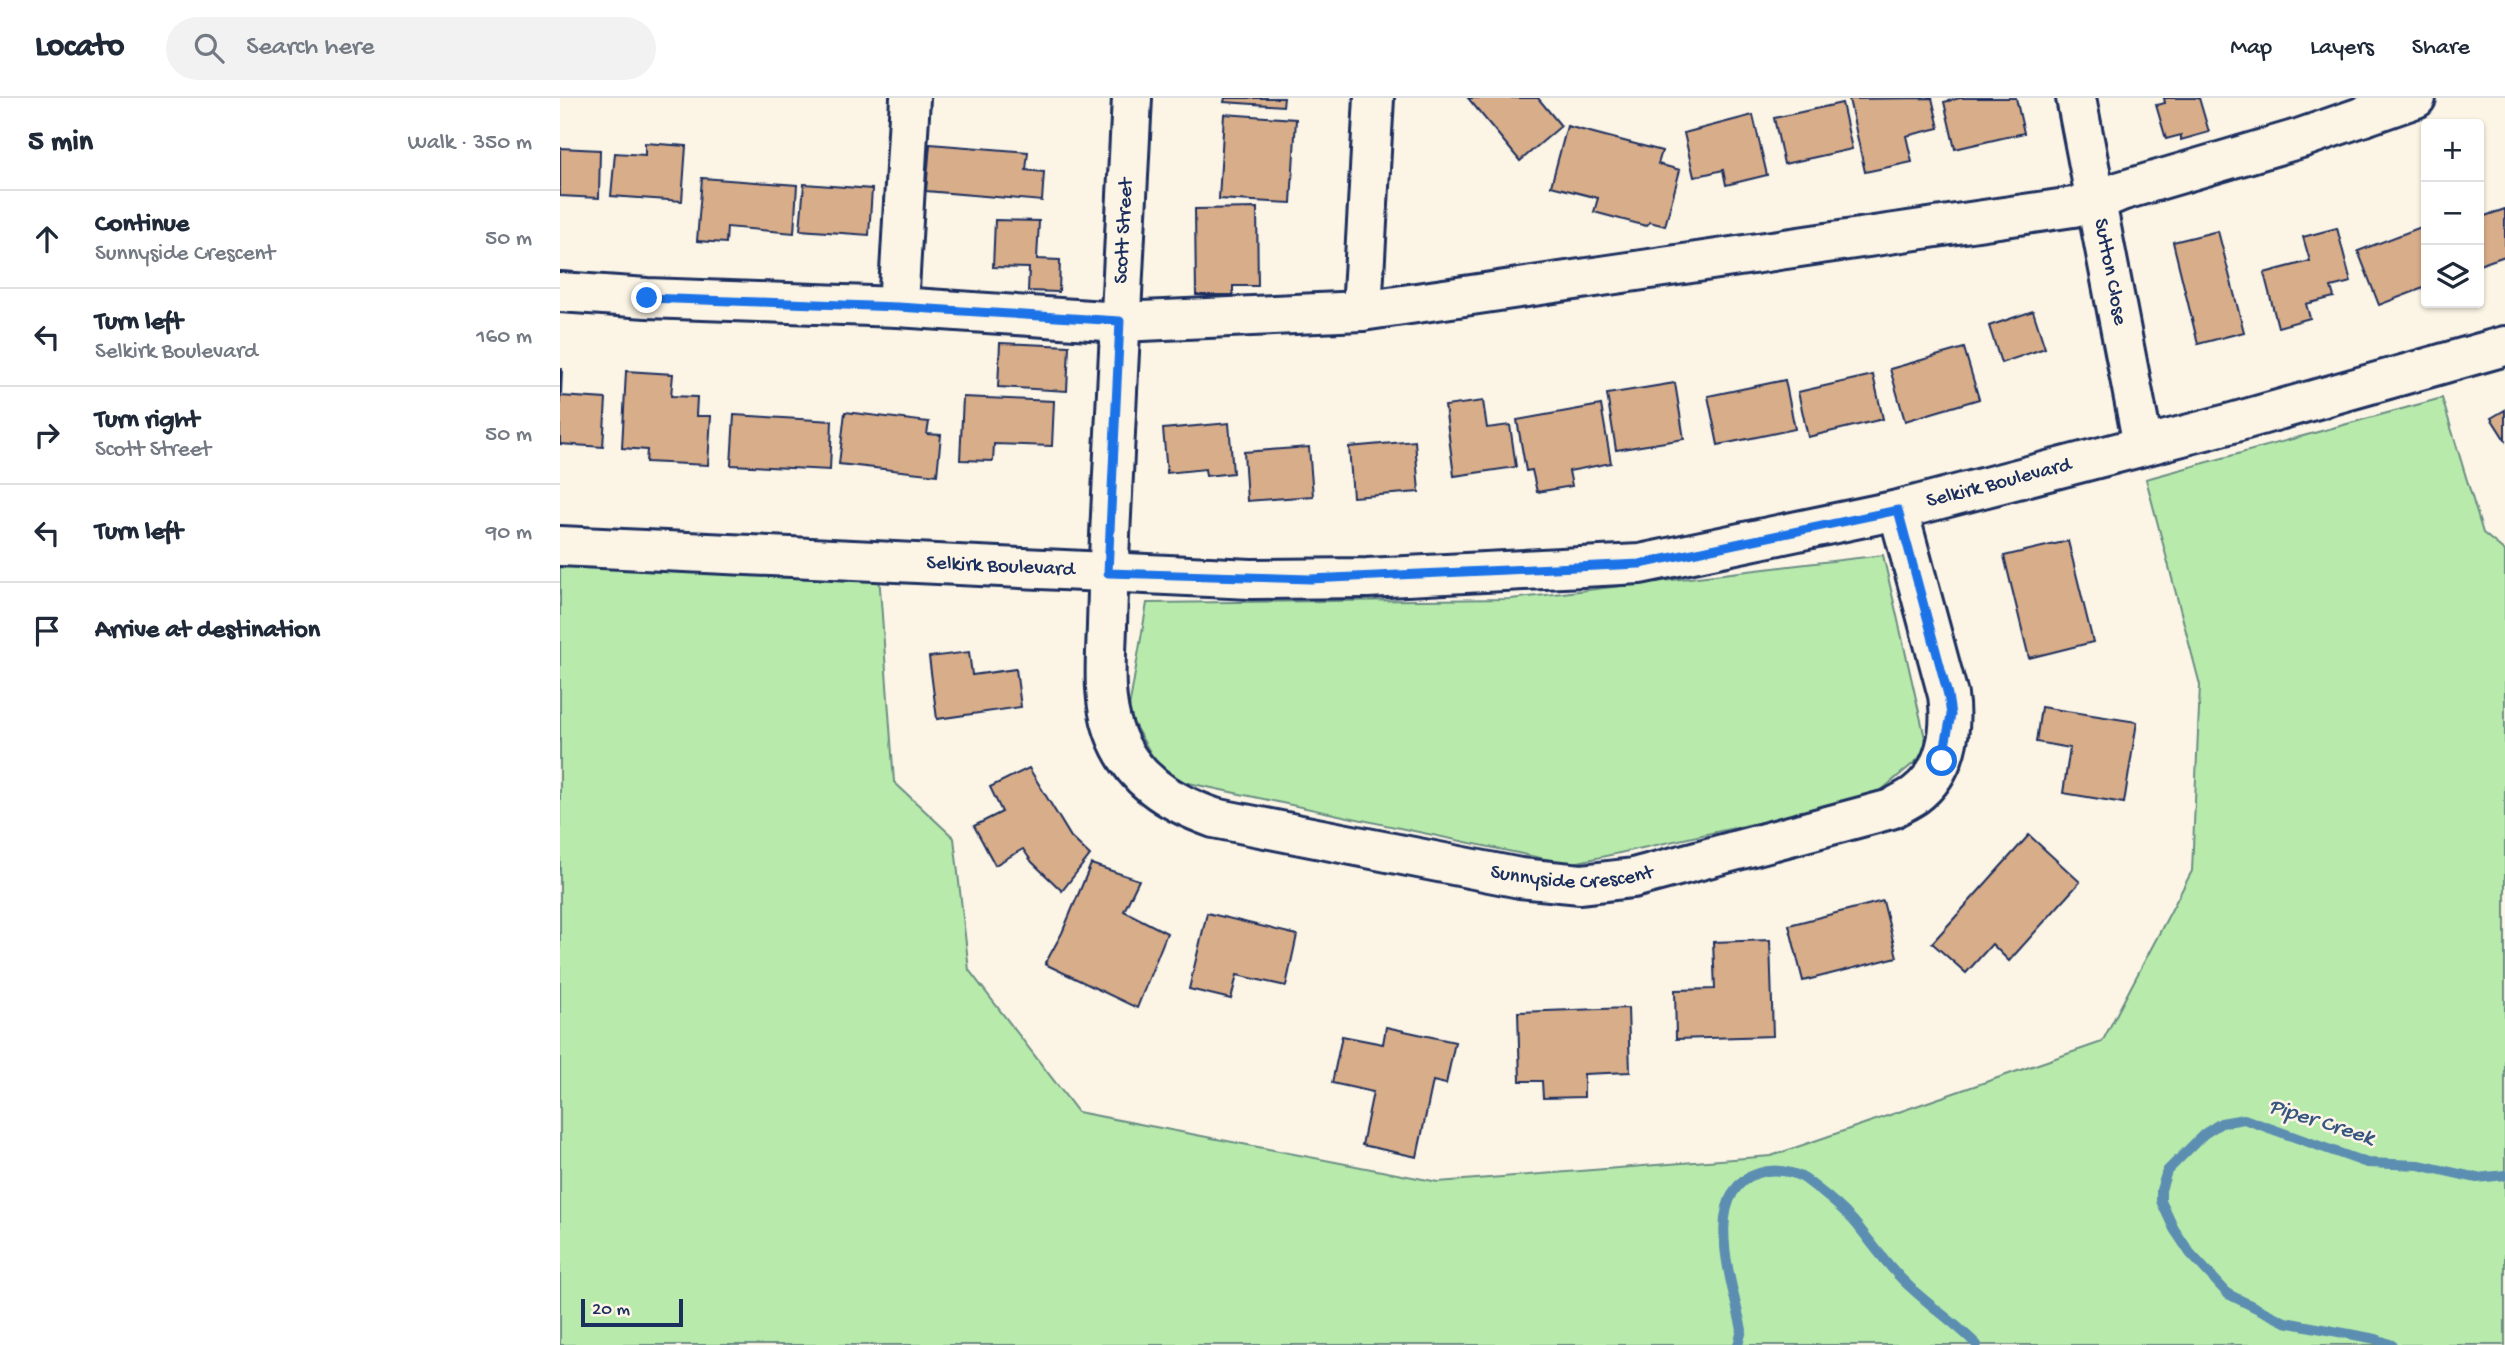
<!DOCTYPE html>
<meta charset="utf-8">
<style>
:root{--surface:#fff;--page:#f2f2f3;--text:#1f2937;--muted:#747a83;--line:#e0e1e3}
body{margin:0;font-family:"Gochi Hand",sans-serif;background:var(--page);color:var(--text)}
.controls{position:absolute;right:21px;top:21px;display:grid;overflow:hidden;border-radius:7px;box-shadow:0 2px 5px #0004}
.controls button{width:63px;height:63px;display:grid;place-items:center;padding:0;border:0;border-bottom:2px solid var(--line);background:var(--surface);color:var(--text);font:35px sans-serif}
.scale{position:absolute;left:21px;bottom:18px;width:102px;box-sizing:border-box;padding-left:7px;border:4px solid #1b2f5e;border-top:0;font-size:19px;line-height:24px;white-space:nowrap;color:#1b2f5e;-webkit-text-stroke:5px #fcf5e5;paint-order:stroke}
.stop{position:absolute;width:21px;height:21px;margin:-16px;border:5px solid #1a73e8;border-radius:50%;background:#fff}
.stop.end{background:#1a73e8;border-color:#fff;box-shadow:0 2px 7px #0008}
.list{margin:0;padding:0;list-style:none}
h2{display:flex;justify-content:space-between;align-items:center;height:91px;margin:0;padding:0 28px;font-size:30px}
h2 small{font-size:23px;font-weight:400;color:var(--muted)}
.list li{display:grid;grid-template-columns:46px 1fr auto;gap:21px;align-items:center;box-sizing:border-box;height:98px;padding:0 28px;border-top:2px solid var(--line)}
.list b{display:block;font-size:26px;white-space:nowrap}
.list p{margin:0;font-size:23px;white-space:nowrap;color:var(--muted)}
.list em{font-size:23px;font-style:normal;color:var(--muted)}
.icon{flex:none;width:38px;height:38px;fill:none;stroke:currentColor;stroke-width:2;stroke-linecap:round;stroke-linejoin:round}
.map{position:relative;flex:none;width:1945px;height:1247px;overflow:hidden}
header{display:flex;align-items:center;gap:42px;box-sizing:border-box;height:98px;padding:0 35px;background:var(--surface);border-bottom:2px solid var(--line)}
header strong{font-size:33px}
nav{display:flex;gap:38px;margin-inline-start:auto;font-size:24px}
.search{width:490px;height:63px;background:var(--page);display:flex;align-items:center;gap:18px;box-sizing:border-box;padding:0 24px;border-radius:38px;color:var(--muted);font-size:26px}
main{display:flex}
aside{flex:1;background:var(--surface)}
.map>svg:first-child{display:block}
.green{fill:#b8ebab;stroke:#6a8d84;stroke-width:2}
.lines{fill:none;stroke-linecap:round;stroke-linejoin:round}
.stream{stroke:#5c8eb1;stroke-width:10}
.building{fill:#d8ad89;stroke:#1b2f5e;stroke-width:2}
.minor-casing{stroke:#1b2f5e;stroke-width:44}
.minor{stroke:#fcf5e5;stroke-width:38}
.route{stroke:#1a73e8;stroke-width:9}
.labels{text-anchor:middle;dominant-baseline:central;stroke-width:5;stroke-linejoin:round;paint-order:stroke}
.street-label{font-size:21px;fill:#1b2f5e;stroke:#fcf5e5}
.water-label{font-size:23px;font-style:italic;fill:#365681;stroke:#fcf5e5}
</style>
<header>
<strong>Locato</strong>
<div class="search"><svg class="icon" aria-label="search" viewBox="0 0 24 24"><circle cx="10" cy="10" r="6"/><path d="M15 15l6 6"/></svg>Search here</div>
<nav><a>Map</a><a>Layers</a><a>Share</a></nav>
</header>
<main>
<aside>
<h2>5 min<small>Walk · 350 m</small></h2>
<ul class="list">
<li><svg class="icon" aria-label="ahead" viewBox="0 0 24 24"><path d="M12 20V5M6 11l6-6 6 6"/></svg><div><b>Continue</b><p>Sunnyside Crescent</p></div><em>50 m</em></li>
<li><svg class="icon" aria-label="left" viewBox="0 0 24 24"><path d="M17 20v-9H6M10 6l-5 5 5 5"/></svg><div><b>Turn left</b><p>Selkirk Boulevard</p></div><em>160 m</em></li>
<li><svg class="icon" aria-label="right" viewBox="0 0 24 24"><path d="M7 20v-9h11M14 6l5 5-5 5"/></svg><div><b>Turn right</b><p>Scott Street</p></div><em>50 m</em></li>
<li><svg class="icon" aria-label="left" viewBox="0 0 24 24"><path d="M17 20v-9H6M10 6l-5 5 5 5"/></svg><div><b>Turn left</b></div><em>90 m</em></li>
<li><svg class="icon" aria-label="arrive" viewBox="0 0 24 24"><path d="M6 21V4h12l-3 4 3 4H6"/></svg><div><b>Arrive at destination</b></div></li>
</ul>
</aside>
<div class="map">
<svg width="1945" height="1247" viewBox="0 0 1945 1247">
<rect width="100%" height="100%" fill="#fcf5e5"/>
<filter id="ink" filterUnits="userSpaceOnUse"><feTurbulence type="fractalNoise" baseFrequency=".0143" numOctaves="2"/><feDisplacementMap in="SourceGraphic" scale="14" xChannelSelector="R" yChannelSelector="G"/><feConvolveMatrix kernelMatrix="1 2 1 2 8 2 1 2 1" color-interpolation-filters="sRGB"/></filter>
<g filter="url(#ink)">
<g class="green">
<path d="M 1882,300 L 1923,435 L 1945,453 L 1945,1247 L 0,1247 L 0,448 L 318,462 L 334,684 L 394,740 L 409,872 L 518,1014 L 878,1084 L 1211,1058 L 1542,944 L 1632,773 L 1640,587 L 1586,381 Z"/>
<path d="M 1323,457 L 1368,653 L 1312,700 L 1009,766 L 605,680 L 568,616 L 587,505 L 951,501 Z"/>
</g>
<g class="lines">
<g class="stream">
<path d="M 1178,1247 L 1182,1232 C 1173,1188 1139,1093 1199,1075 C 1214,1070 1232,1073 1245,1081 C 1261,1093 1285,1112 1297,1127 C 1314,1148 1329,1170 1349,1188 C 1371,1209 1396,1225 1417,1247"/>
<path d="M 1832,1247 L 1816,1241 L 1725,1224 L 1668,1196 L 1630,1155 L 1614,1131 L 1601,1103 L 1601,1092 L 1607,1073 L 1644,1036 L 1661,1025 L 1684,1021 L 1807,1065 L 1859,1067 L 1917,1080 L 1945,1077"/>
</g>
</g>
<g class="building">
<path d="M 665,0 L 724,0 L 723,8 L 664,4 Z"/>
<path d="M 908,0 L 978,0 L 1001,28 L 960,63 Z"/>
<path d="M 1372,0 L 1379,30 L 1346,38 L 1352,64 L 1305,74 L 1289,1 Z"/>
<path d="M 1400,0 L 1456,0 L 1464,35 L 1395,51 L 1384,4 Z"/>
<path d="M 1604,0 L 1639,0 L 1649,34 L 1621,42 L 1621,37 L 1606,41 L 1596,7 L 1605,5 Z"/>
<path d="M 1282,5 L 1292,51 L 1224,66 L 1214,20 Z"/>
<path d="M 664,16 L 736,21 L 731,105 L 659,101 Z"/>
<path d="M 1193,17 L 1207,77 L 1166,87 L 1163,72 L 1134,79 L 1124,35 Z"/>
<path d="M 1007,28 L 1102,53 L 1098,66 L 1120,72 L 1105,128 L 1090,124 L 1086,128 L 1034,114 L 1038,100 L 991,88 Z"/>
<path d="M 85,45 L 126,48 L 122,103 L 51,98 L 55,55 L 85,57 Z"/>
<path d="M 370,46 L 468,54 L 466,72 L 484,74 L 482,103 L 366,93 Z"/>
<path d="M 0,50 L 40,52 L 39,100 L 0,98 Z"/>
<path d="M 142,80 L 237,87 L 234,135 L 167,129 L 166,145 L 137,143 Z"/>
<path d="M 244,86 L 312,91 L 309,137 L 240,132 Z"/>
<path d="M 697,110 L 698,188 L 673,188 L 673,197 L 636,197 L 635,111 Z"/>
<path d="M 1945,111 L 1945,158 L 1919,167 L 1919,120 Z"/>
<path d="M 435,122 L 479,123 L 477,161 L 500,162 L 499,194 L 468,193 L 469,170 L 433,169 Z"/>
<path d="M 1861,129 L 1866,143 L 1866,189 L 1819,207 L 1798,153 Z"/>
<path d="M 1777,130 L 1791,184 L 1771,189 L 1774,199 L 1746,206 L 1750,220 L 1718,229 L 1704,175 L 1750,163 L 1743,139 Z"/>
<path d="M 1658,133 L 1684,234 L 1638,246 L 1613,144 Z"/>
<path d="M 1473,213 L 1485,250 L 1441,265 L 1429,228 Z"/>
<path d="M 440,245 L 509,248 L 507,293 L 438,289 Z"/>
<path d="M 1404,250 L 1419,301 L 1345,323 L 1330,271 Z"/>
<path d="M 0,271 L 2,271 L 1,298 L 46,301 L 43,349 L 0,346 Z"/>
<path d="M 66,273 L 113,276 L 111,298 L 137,299 L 136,318 L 151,318 L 148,367 L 86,364 L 87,352 L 62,350 Z"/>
<path d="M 1313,277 L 1323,321 L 1248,339 L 1238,294 Z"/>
<path d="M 1225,282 L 1235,331 L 1158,347 L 1148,298 Z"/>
<path d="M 1115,285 L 1124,341 L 1056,352 L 1047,296 Z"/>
<path d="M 403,299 L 494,303 L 492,348 L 434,346 L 433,363 L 400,362 Z"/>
<path d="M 923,303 L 927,330 L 950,327 L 956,369 L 894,378 L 885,308 Z"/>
<path d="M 1041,307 L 1051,365 L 1009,373 L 1012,388 L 977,394 L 972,372 L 966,373 L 957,322 Z"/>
<path d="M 1945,312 L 1945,342 L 1931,320 Z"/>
<path d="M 285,314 L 369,324 L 367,336 L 381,337 L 377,377 L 279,366 Z"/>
<path d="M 174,317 L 272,323 L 270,372 L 171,367 Z"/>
<path d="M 669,325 L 673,375 L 646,378 L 645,371 L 607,375 L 603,331 Z"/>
<path d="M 855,343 L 859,394 L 793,399 L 789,349 Z"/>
<path d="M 749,349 L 753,398 L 687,403 L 684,354 Z"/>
<path d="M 1508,443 L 1533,544 L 1469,560 L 1444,458 Z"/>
<path d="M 409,554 L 412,577 L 456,571 L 461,609 L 377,621 L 369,559 Z"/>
<path d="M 1481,609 L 1577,624 L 1564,705 L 1503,695 L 1510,650 L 1476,644 Z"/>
<path d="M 469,670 L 511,739 L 530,757 L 502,793 L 472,764 L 463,751 L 435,767 L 414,728 L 442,714 L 430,689 Z"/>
<path d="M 1469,737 L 1520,784 L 1449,863 L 1432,846 L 1406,875 L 1372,845 Z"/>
<path d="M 531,766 L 579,782 L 564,813 L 607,835 L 577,910 L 485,866 L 502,835 Z"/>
<path d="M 1323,803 L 1337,859 L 1243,883 L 1229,827 Z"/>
<path d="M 647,815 L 737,837 L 726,888 L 677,877 L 671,901 L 629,891 Z"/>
<path d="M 1210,842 L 1213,938 L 1116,941 L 1115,892 L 1155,891 L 1153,844 Z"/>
<path d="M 1068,910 L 1070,974 L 1024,976 L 1024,999 L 983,1000 L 982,983 L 960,983 L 958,914 Z"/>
<path d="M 826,929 L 895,944 L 886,986 L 873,983 L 857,1059 L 802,1047 L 813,994 L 772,985 L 782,938 L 823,946 Z"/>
</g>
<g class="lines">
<defs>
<g id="minor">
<path id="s1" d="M 572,0 C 564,139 558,278 551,417 C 549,454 548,491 547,528 C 546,563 542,599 554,633 C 571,681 609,704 654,720 L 960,780 L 1021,786 L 1073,780 L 1331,711 C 1339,706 1348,702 1355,697 C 1386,674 1393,633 1388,597 L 1338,412"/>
<path id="s2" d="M 1516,0 L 1583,347"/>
<path d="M 0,194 L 87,200 L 338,209 L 560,224 L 802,213 L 1513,109 L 1535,104 L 1561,93 L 1741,40 L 1856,0"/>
<path d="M 338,209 L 350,0"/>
<path d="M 802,213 L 814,0"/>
<path id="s3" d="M 0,448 L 691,481 L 807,480 L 1080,466 L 1338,412 L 1672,325 L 1945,248"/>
</g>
</defs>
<use href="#minor" class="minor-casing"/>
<use href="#minor" class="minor"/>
</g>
</g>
<g class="lines" filter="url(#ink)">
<path class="route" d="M 87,200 L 338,209 L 560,223 L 548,475 L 750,481 L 1080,466 L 1338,412 L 1388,597 L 1391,617 L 1382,663"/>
</g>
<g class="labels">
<g class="street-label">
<text transform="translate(565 133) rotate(-87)">Scott Street</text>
<text stroke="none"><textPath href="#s2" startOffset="177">Sutton Close</textPath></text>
<text stroke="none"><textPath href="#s3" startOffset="1449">Selkirk Boulevard</textPath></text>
<text stroke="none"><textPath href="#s3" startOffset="441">Selkirk Boulevard</textPath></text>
<text stroke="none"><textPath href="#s1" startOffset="1136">Sunnyside Crescent</textPath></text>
</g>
<g class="water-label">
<text transform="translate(1761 1025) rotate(18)">Piper Creek</text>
</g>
</g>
</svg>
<div class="controls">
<button>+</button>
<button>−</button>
<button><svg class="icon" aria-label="layers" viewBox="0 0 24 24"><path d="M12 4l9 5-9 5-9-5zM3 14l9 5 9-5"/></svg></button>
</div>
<div class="scale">20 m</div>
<div class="stop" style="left:1382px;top:663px"></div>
<div class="stop end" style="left:87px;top:200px"></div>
</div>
</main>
